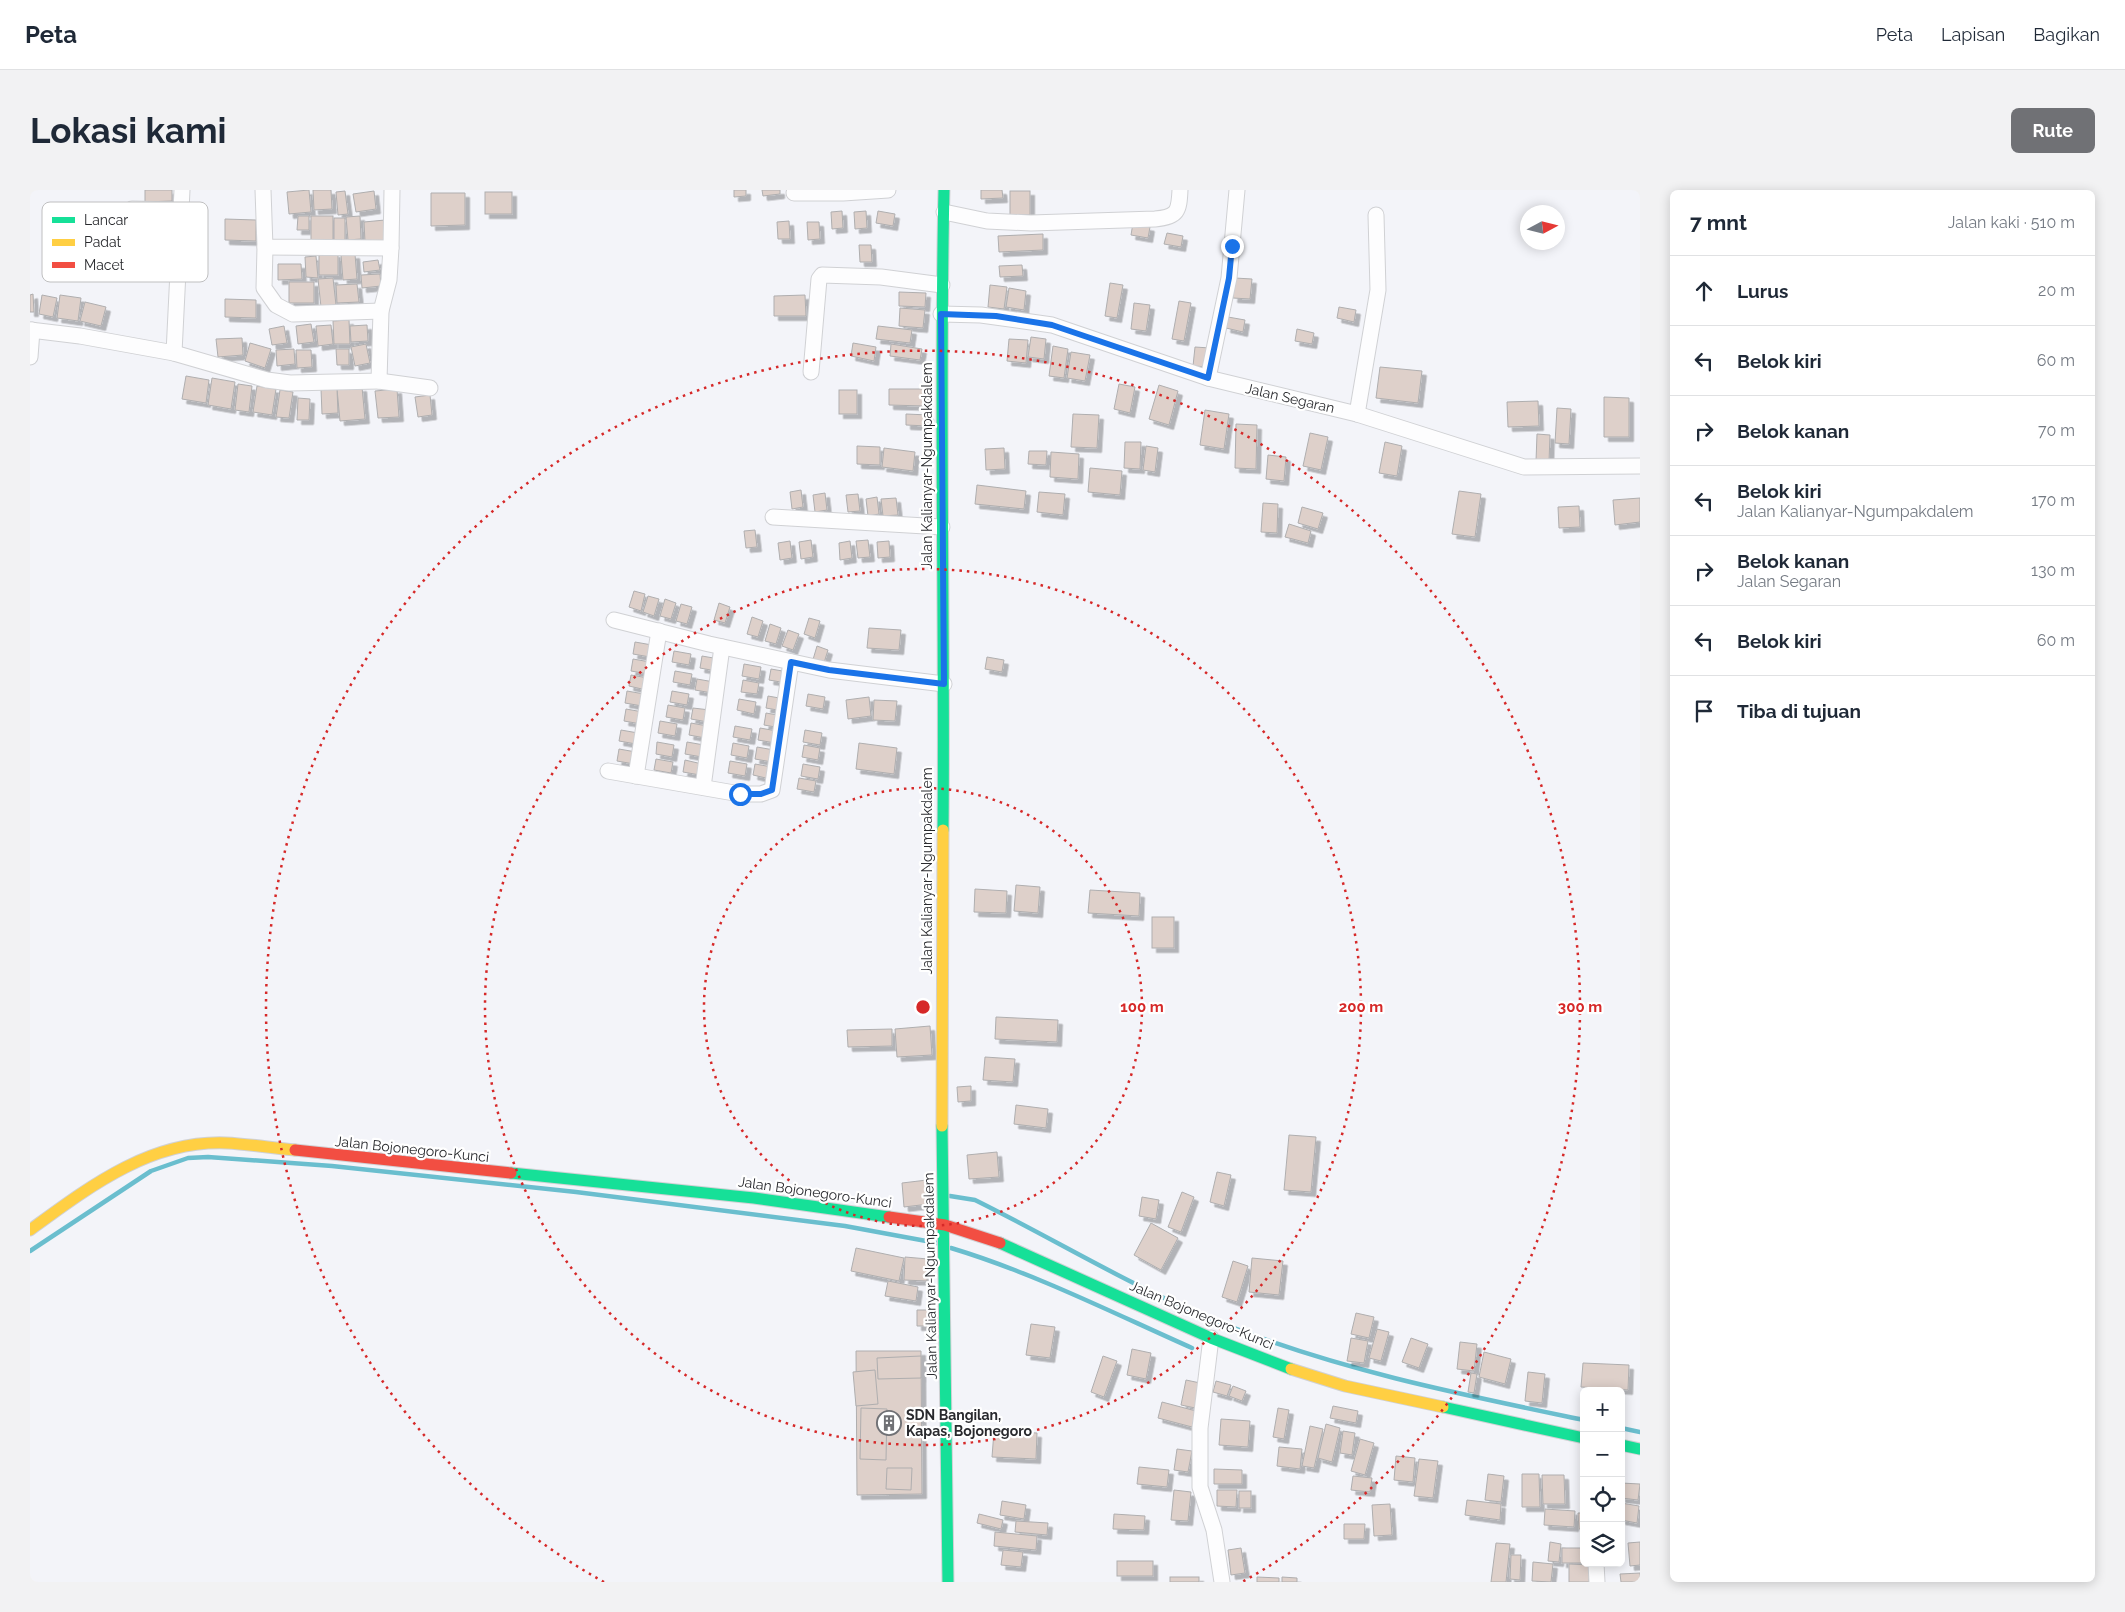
<!DOCTYPE html>
<html lang="id">
<meta charset="utf-8">
<style>
:root{--surface:#fff;--page:#f2f2f3;--text:#1f2937;--muted:#747a83;--line:#e0e1e3;--accent:#707175}
body{margin:0;font-family:Raleway,sans-serif;background:var(--page);color:var(--text)}
.controls{position:absolute;right:15px;bottom:15px;display:grid;overflow:hidden;border-radius:8px;box-shadow:0 2px 12px #0003}
.controls button{width:45px;height:45px;display:grid;place-items:center;padding:0;border:0;border-bottom:1px solid var(--line);background:var(--surface);color:var(--text);font:25px sans-serif}
.compass{position:absolute;left:1490px;top:15px;width:45px;height:45px;border-radius:50%;background:var(--surface);box-shadow:0 2px 12px #0003;rotate:83deg}
.stop{position:absolute;width:15px;height:15px;margin:-11px;border:4px solid #1a73e8;border-radius:50%;background:#fff}
.stop.end{background:#1a73e8;border-color:#fff;box-shadow:0 1px 5px #0008}
.list{margin:0;padding:0;list-style:none}
h2{display:flex;justify-content:space-between;align-items:center;height:65px;margin:0;padding:0 20px;font-size:21px}
h2 small{font-size:16px;font-weight:400;color:var(--muted)}
.list li{display:grid;grid-template-columns:32px 1fr auto;gap:15px;align-items:center;box-sizing:border-box;height:70px;padding:0 20px;border-top:1px solid var(--line)}
.list b{display:block;font-size:19px;white-space:nowrap}
.list p{margin:0;font-size:16px;white-space:nowrap;color:var(--muted)}
.list em{font-size:16px;font-style:normal;color:var(--muted)}
.icon{flex:none;width:28px;height:28px;fill:none;stroke:currentColor;stroke-width:2;stroke-linecap:round;stroke-linejoin:round}
.map{position:relative;flex:none;width:1610px;height:1392px;overflow:hidden;border-radius:8px}
header{display:flex;align-items:center;gap:30px;box-sizing:border-box;height:70px;padding:0 25px;background:var(--surface);border-bottom:1px solid var(--line)}
header strong{font-size:24px}
nav{display:flex;gap:28px;margin-inline-start:auto;font-size:18px}
.intro{display:flex;align-items:center;justify-content:space-between;box-sizing:border-box;height:120px;padding:0 30px}
h1{margin:0;font-size:35px}
.button{padding:12px 22px;border-radius:8px;background:var(--accent);color:#fff;font-size:18px;font-weight:700}
main{display:flex;gap:30px;padding:0 30px}
aside{flex:1;background:var(--surface);border-radius:8px;box-shadow:0 2px 12px #0003}
.map>svg:first-child{display:block}
.lines{fill:none;stroke-linecap:round;stroke-linejoin:round}
.stream{stroke:#6abece;stroke-width:4.5}
.building{fill:#ded0ca;stroke:#afaeaf;filter:url(#shadow)}
.street-casing{stroke:#d0d1d4;stroke-width:17}
.fast-casing{stroke:#d0d1d4;stroke-width:13}
.slow-casing{stroke:#d0d1d4;stroke-width:13}
.jam-casing{stroke:#d0d1d4;stroke-width:13}
.street{stroke:#fdfdfe;stroke-width:15}
.fast{stroke:#16e098;stroke-width:11}
.slow{stroke:#ffcf43;stroke-width:11}
.jam{stroke:#f24e42;stroke-width:11}
.route{stroke:#1a73e8;stroke-width:6}
.ring{fill:none;stroke:#d62828;stroke-width:2.5;stroke-dasharray:2.5 5}
.labels{text-anchor:middle;dominant-baseline:central;stroke-width:4.5;stroke-linejoin:round;paint-order:stroke}
.street-label{font-size:14px;fill:#292a2e;stroke:#fff}
.poi-label{font-size:14px;font-weight:bold;fill:#292a2e;stroke:#fff;text-anchor:start}
.key{fill:#fff;stroke:#bfbfc0;stroke-width:1}
.key-label{font-size:14px;fill:#292a2e}
.centre{fill:#d62828;stroke:#fff;stroke-width:2.5}
.ring-label{font-size:15px;text-anchor:middle;font-weight:bold;fill:#d62828;stroke:#fff;stroke-width:4.5;stroke-linejoin:round;paint-order:stroke}
</style>
<header>
<strong>Peta</strong>
<nav><a>Peta</a><a>Lapisan</a><a>Bagikan</a></nav>
</header>
<div class="intro"><h1>Lokasi kami</h1><a class="button">Rute</a></div>
<main>
<div class="map">
<svg width="1610" height="1392" viewBox="0 0 1610 1392">
<defs>
<filter id="shadow"><feDropShadow dx="4.5" dy="4.5" stdDeviation="0" flood-color="#0004"/></filter>
</defs>
<rect width="100%" height="100%" fill="#f3f4f9"/>
<g class="lines">
<g class="stream">
<path d="M 920,1006 L 945,1010 C 1030,1052 1110,1102 1199,1136 C 1313,1181 1434,1205 1554,1230"/>
<path d="M 921,1058 C 1004,1083 1083,1123 1162,1158"/>
<path d="M 0,1061 L 121,981 L 158,968 L 178,967 L 302,976 L 546,1002 L 815,1036 L 907,1053"/>
<path d="M 1591,1238 L 1610,1242"/>
</g>
</g>
<g class="building">
<path d="M 115,0 L 142,0 L 142,11 L 115,12 Z"/>
<path d="M 279,0 L 281,22 L 259,24 L 257,2 Z"/>
<path d="M 283,0 L 301,0 L 302,19 L 284,20 Z"/>
<path d="M 704,0 L 716,0 L 716,6 L 704,7 Z"/>
<path d="M 732,0 L 750,0 L 750,4 L 733,6 Z"/>
<path d="M 951,0 L 972,0 L 973,8 L 951,9 Z"/>
<path d="M 315,1 L 318,24 L 308,25 L 306,2 Z"/>
<path d="M 344,1 L 346,19 L 326,22 L 323,4 Z"/>
<rect x="980" y="1" width="20" height="24"/>
<rect x="455" y="2" width="27" height="22"/>
<path d="M 401,3 L 435,3 L 435,35 L 401,36 Z"/>
<path d="M 812,21 L 813,38 L 802,39 L 801,22 Z"/>
<path d="M 836,21 L 837,38 L 825,39 L 824,22 Z"/>
<path d="M 848,21 L 865,24 L 863,36 L 846,33 Z"/>
<path d="M 268,26 L 279,26 L 279,40 L 267,40 Z"/>
<rect x="281" y="26" width="22" height="25"/>
<path d="M 330,26 L 331,49 L 318,50 L 316,27 Z"/>
<rect x="304" y="28" width="11" height="24"/>
<path d="M 195,29 L 226,30 L 226,51 L 195,50 Z"/>
<path d="M 355,30 L 357,51 L 335,52 L 334,32 Z"/>
<path d="M 759,31 L 760,49 L 748,49 L 747,32 Z"/>
<path d="M 777,32 L 789,32 L 790,49 L 778,50 Z"/>
<path d="M 1103,33 L 1120,37 L 1118,48 L 1101,45 Z"/>
<path d="M 1137,43 L 1153,46 L 1151,57 L 1134,54 Z"/>
<path d="M 1013,44 L 1013,60 L 969,62 L 968,46 Z"/>
<path d="M 829,55 L 841,55 L 842,72 L 830,72 Z"/>
<rect x="289" y="63" width="19" height="22"/>
<path d="M 325,64 L 327,89 L 313,90 L 311,65 Z"/>
<path d="M 286,66 L 288,88 L 276,87 L 275,67 Z"/>
<path d="M 348,70 L 350,80 L 334,82 L 333,72 Z"/>
<path d="M 248,74 L 271,74 L 272,89 L 248,90 Z"/>
<path d="M 992,75 L 993,86 L 970,87 L 969,76 Z"/>
<path d="M 350,84 L 351,96 L 332,98 L 331,85 Z"/>
<path d="M 303,88 L 306,115 L 291,117 L 288,89 Z"/>
<path d="M 1205,88 L 1222,89 L 1220,109 L 1203,108 Z"/>
<rect x="259" y="92" width="25" height="21"/>
<path d="M 1080,93 L 1093,95 L 1087,128 L 1075,126 Z"/>
<path d="M 327,94 L 329,112 L 307,113 L 306,95 Z"/>
<path d="M 960,95 L 977,97 L 974,119 L 958,117 Z"/>
<path d="M 979,98 L 996,101 L 994,120 L 976,117 Z"/>
<path d="M 869,102 L 896,103 L 895,117 L 869,116 Z"/>
<path d="M 3,104 L 4,122 L 0,122 L 0,105 Z"/>
<path d="M 12,105 L 27,108 L 23,127 L 9,124 Z"/>
<path d="M 30,105 L 51,108 L 48,131 L 27,128 Z"/>
<path d="M 775,105 L 776,126 L 744,126 L 744,106 Z"/>
<path d="M 195,109 L 226,110 L 226,128 L 195,127 Z"/>
<path d="M 1149,111 L 1161,113 L 1154,151 L 1142,149 Z"/>
<path d="M 55,112 L 76,117 L 71,136 L 50,131 Z"/>
<path d="M 1104,113 L 1120,115 L 1116,141 L 1101,139 Z"/>
<path d="M 1309,117 L 1326,120 L 1324,132 L 1307,128 Z"/>
<path d="M 870,118 L 895,120 L 893,138 L 869,136 Z"/>
<path d="M 1198,127 L 1215,130 L 1213,142 L 1196,138 Z"/>
<path d="M 319,130 L 320,154 L 304,154 L 303,131 Z"/>
<path d="M 281,134 L 284,152 L 268,154 L 266,136 Z"/>
<path d="M 301,135 L 303,154 L 288,156 L 286,136 Z"/>
<path d="M 337,135 L 338,151 L 321,152 L 320,136 Z"/>
<path d="M 254,136 L 257,153 L 242,155 L 239,139 Z"/>
<path d="M 848,136 L 882,140 L 880,153 L 846,149 Z"/>
<path d="M 1267,139 L 1284,143 L 1282,154 L 1265,151 Z"/>
<path d="M 1001,147 L 1016,149 L 1014,169 L 998,167 Z"/>
<path d="M 212,148 L 213,165 L 188,167 L 186,149 Z"/>
<path d="M 979,149 L 998,150 L 996,173 L 977,171 Z"/>
<path d="M 220,153 L 241,159 L 235,178 L 215,171 Z"/>
<path d="M 823,153 L 846,157 L 844,171 L 821,166 Z"/>
<path d="M 336,154 L 340,173 L 325,176 L 321,157 Z"/>
<path d="M 861,154 L 892,159 L 890,170 L 860,166 Z"/>
<path d="M 1023,156 L 1038,159 L 1034,188 L 1019,186 Z"/>
<path d="M 1165,157 L 1180,158 L 1178,177 L 1163,176 Z"/>
<path d="M 264,159 L 265,174 L 247,176 L 246,160 Z"/>
<path d="M 306,159 L 319,159 L 319,175 L 307,175 Z"/>
<path d="M 266,160 L 281,160 L 282,177 L 267,178 Z"/>
<path d="M 1041,162 L 1060,165 L 1055,191 L 1037,188 Z"/>
<path d="M 1350,177 L 1392,181 L 1388,213 L 1346,208 Z"/>
<path d="M 156,186 L 179,190 L 176,213 L 152,209 Z"/>
<path d="M 182,188 L 205,192 L 201,219 L 178,215 Z"/>
<path d="M 208,194 L 222,196 L 219,222 L 205,220 Z"/>
<path d="M 1089,194 L 1105,197 L 1100,223 L 1084,219 Z"/>
<path d="M 1129,195 L 1148,201 L 1139,235 L 1119,229 Z"/>
<path d="M 227,196 L 246,199 L 242,225 L 223,222 Z"/>
<path d="M 332,197 L 335,229 L 310,231 L 307,199 Z"/>
<path d="M 291,199 L 307,199 L 308,223 L 292,224 Z"/>
<path d="M 367,199 L 369,227 L 348,228 L 345,201 Z"/>
<path d="M 859,199 L 895,199 L 895,216 L 859,215 Z"/>
<path d="M 250,200 L 263,202 L 259,228 L 246,227 Z"/>
<rect x="809" y="200" width="18" height="24"/>
<path d="M 400,205 L 402,225 L 388,227 L 385,207 Z"/>
<path d="M 1574,207 L 1599,208 L 1599,247 L 1574,247 Z"/>
<path d="M 268,208 L 280,209 L 279,230 L 267,230 Z"/>
<path d="M 1508,211 L 1509,236 L 1478,237 L 1477,212 Z"/>
<path d="M 1527,218 L 1541,219 L 1539,254 L 1525,253 Z"/>
<path d="M 1175,220 L 1199,224 L 1194,259 L 1170,255 Z"/>
<path d="M 876,224 L 899,225 L 898,236 L 876,235 Z"/>
<path d="M 1043,224 L 1069,225 L 1067,258 L 1041,257 Z"/>
<path d="M 1206,234 L 1227,235 L 1226,279 L 1205,278 Z"/>
<path d="M 1280,243 L 1298,247 L 1291,280 L 1273,276 Z"/>
<path d="M 1507,244 L 1520,245 L 1519,272 L 1506,271 Z"/>
<path d="M 1095,252 L 1111,252 L 1110,279 L 1094,278 Z"/>
<path d="M 1355,252 L 1372,256 L 1367,286 L 1349,283 Z"/>
<path d="M 827,256 L 850,257 L 850,275 L 827,274 Z"/>
<path d="M 1116,256 L 1128,258 L 1125,282 L 1113,280 Z"/>
<path d="M 854,258 L 885,262 L 883,281 L 852,277 Z"/>
<path d="M 974,258 L 975,279 L 956,280 L 955,259 Z"/>
<path d="M 999,261 L 1017,261 L 1016,275 L 998,274 Z"/>
<path d="M 1021,262 L 1049,264 L 1048,289 L 1020,287 Z"/>
<path d="M 1238,265 L 1256,267 L 1254,291 L 1236,289 Z"/>
<path d="M 1060,278 L 1092,281 L 1090,305 L 1058,302 Z"/>
<path d="M 947,295 L 996,301 L 994,319 L 945,314 Z"/>
<path d="M 771,300 L 773,317 L 762,319 L 760,302 Z"/>
<path d="M 1429,301 L 1451,304 L 1445,347 L 1422,344 Z"/>
<path d="M 1009,302 L 1035,304 L 1033,325 L 1007,322 Z"/>
<path d="M 795,303 L 797,320 L 785,322 L 783,305 Z"/>
<path d="M 828,304 L 830,321 L 818,322 L 816,305 Z"/>
<path d="M 847,307 L 849,324 L 838,326 L 836,309 Z"/>
<path d="M 866,308 L 868,325 L 853,326 L 851,309 Z"/>
<path d="M 1610,308 L 1610,332 L 1585,335 L 1583,310 Z"/>
<path d="M 1233,313 L 1248,314 L 1247,343 L 1231,342 Z"/>
<path d="M 1549,316 L 1550,337 L 1529,338 L 1528,317 Z"/>
<path d="M 1272,317 L 1293,323 L 1288,339 L 1268,333 Z"/>
<path d="M 1259,334 L 1281,341 L 1278,353 L 1255,347 Z"/>
<path d="M 725,340 L 727,357 L 716,358 L 714,341 Z"/>
<path d="M 781,350 L 783,367 L 771,369 L 769,352 Z"/>
<path d="M 838,350 L 840,367 L 828,368 L 826,351 Z"/>
<path d="M 760,351 L 762,368 L 750,370 L 748,353 Z"/>
<path d="M 820,351 L 822,368 L 810,370 L 809,353 Z"/>
<path d="M 859,351 L 860,367 L 848,368 L 847,352 Z"/>
<path d="M 604,401 L 615,404 L 611,421 L 599,417 Z"/>
<path d="M 618,406 L 629,409 L 624,426 L 613,422 Z"/>
<path d="M 635,409 L 646,413 L 641,429 L 630,426 Z"/>
<path d="M 689,413 L 700,417 L 695,433 L 684,430 Z"/>
<path d="M 651,414 L 662,417 L 657,434 L 646,431 Z"/>
<path d="M 722,427 L 733,431 L 728,447 L 717,444 Z"/>
<path d="M 779,428 L 790,431 L 785,448 L 774,444 Z"/>
<path d="M 740,434 L 751,438 L 746,454 L 735,451 Z"/>
<path d="M 839,438 L 871,440 L 869,460 L 837,458 Z"/>
<path d="M 758,440 L 769,444 L 763,460 L 752,456 Z"/>
<path d="M 605,452 L 622,455 L 620,467 L 603,464 Z"/>
<path d="M 787,456 L 798,460 L 793,476 L 782,473 Z"/>
<path d="M 644,461 L 661,464 L 659,475 L 642,472 Z"/>
<path d="M 672,466 L 689,469 L 686,481 L 670,478 Z"/>
<path d="M 957,467 L 974,470 L 972,482 L 955,479 Z"/>
<path d="M 603,469 L 620,472 L 618,484 L 601,481 Z"/>
<path d="M 714,474 L 731,477 L 729,489 L 712,486 Z"/>
<path d="M 741,479 L 758,482 L 756,493 L 739,490 Z"/>
<path d="M 645,481 L 662,484 L 660,495 L 643,492 Z"/>
<path d="M 601,485 L 618,488 L 616,500 L 599,496 Z"/>
<path d="M 667,489 L 684,492 L 682,503 L 665,500 Z"/>
<path d="M 713,490 L 729,493 L 727,504 L 711,502 Z"/>
<path d="M 597,501 L 614,504 L 612,516 L 595,513 Z"/>
<path d="M 642,501 L 659,504 L 657,515 L 640,512 Z"/>
<path d="M 778,504 L 795,507 L 793,519 L 776,516 Z"/>
<path d="M 738,506 L 755,509 L 753,521 L 736,518 Z"/>
<path d="M 839,507 L 841,526 L 818,529 L 816,510 Z"/>
<path d="M 709,509 L 726,512 L 724,524 L 707,520 Z"/>
<path d="M 844,510 L 867,511 L 865,531 L 843,530 Z"/>
<path d="M 638,515 L 655,518 L 653,530 L 636,527 Z"/>
<path d="M 663,518 L 680,520 L 678,532 L 661,529 Z"/>
<path d="M 596,519 L 613,522 L 611,534 L 594,531 Z"/>
<path d="M 736,523 L 753,526 L 751,538 L 734,535 Z"/>
<path d="M 630,531 L 647,534 L 645,546 L 628,543 Z"/>
<path d="M 661,533 L 677,536 L 675,548 L 659,545 Z"/>
<path d="M 705,536 L 722,539 L 720,550 L 703,547 Z"/>
<path d="M 730,538 L 747,541 L 745,553 L 728,550 Z"/>
<path d="M 591,540 L 608,543 L 606,554 L 589,551 Z"/>
<path d="M 775,540 L 792,543 L 790,555 L 773,552 Z"/>
<path d="M 627,552 L 644,555 L 642,567 L 626,564 Z"/>
<path d="M 657,552 L 674,555 L 672,567 L 655,564 Z"/>
<path d="M 703,553 L 719,556 L 717,568 L 701,565 Z"/>
<path d="M 829,553 L 867,558 L 864,584 L 826,579 Z"/>
<path d="M 774,555 L 790,558 L 788,570 L 772,567 Z"/>
<path d="M 727,557 L 744,560 L 742,572 L 725,569 Z"/>
<path d="M 589,559 L 606,562 L 604,574 L 587,571 Z"/>
<path d="M 626,569 L 643,572 L 641,583 L 624,580 Z"/>
<path d="M 655,570 L 672,574 L 670,585 L 653,582 Z"/>
<path d="M 700,571 L 717,574 L 715,586 L 698,583 Z"/>
<path d="M 725,574 L 742,577 L 740,589 L 723,585 Z"/>
<path d="M 773,574 L 790,577 L 788,589 L 771,586 Z"/>
<path d="M 769,588 L 786,591 L 784,602 L 767,599 Z"/>
<path d="M 986,695 L 1010,697 L 1008,723 L 984,721 Z"/>
<path d="M 945,699 L 977,701 L 976,723 L 944,722 Z"/>
<path d="M 1060,700 L 1110,703 L 1109,726 L 1058,723 Z"/>
<rect x="1122" y="727" width="22" height="31"/>
<path d="M 966,827 L 1028,830 L 1027,852 L 965,849 Z"/>
<path d="M 900,836 L 902,865 L 867,867 L 865,839 Z"/>
<path d="M 862,839 L 862,856 L 818,857 L 817,840 Z"/>
<path d="M 955,867 L 985,869 L 983,892 L 953,890 Z"/>
<path d="M 941,896 L 941,911 L 928,912 L 927,897 Z"/>
<path d="M 986,915 L 1018,919 L 1016,938 L 984,934 Z"/>
<path d="M 1259,945 L 1286,947 L 1281,1002 L 1254,1000 Z"/>
<path d="M 967,962 L 969,987 L 939,989 L 937,965 Z"/>
<path d="M 1187,982 L 1201,985 L 1194,1016 L 1180,1012 Z"/>
<path d="M 897,990 L 899,1014 L 874,1017 L 872,993 Z"/>
<path d="M 1152,1002 L 1164,1007 L 1151,1042 L 1138,1037 Z"/>
<path d="M 1112,1007 L 1129,1010 L 1126,1029 L 1109,1026 Z"/>
<path d="M 1121,1033 L 1148,1048 L 1131,1080 L 1104,1065 Z"/>
<path d="M 826,1058 L 874,1068 L 869,1091 L 821,1081 Z"/>
<path d="M 875,1067 L 898,1069 L 897,1091 L 874,1090 Z"/>
<path d="M 1222,1068 L 1253,1071 L 1249,1105 L 1219,1102 Z"/>
<path d="M 1203,1071 L 1218,1076 L 1207,1112 L 1192,1107 Z"/>
<path d="M 858,1091 L 888,1097 L 886,1111 L 855,1106 Z"/>
<path d="M 887,1120 L 903,1120 L 904,1136 L 887,1136 Z"/>
<path d="M 1326,1123 L 1344,1127 L 1339,1148 L 1321,1144 Z"/>
<path d="M 1001,1134 L 1025,1137 L 1020,1168 L 996,1165 Z"/>
<path d="M 1347,1139 L 1359,1142 L 1351,1171 L 1339,1168 Z"/>
<path d="M 1321,1148 L 1338,1151 L 1334,1173 L 1317,1171 Z"/>
<path d="M 1381,1148 L 1398,1154 L 1389,1178 L 1372,1172 Z"/>
<path d="M 1430,1152 L 1447,1154 L 1444,1181 L 1427,1179 Z"/>
<path d="M 1102,1159 L 1121,1163 L 1116,1189 L 1097,1185 Z"/>
<path d="M 826,1161 L 891,1161 L 892,1304 L 827,1305 Z"/>
<path d="M 1454,1162 L 1481,1169 L 1475,1194 L 1449,1187 Z"/>
<path d="M 891,1166 L 891,1188 L 848,1189 L 847,1168 Z"/>
<path d="M 1073,1166 L 1087,1171 L 1074,1207 L 1061,1202 Z"/>
<path d="M 1553,1173 L 1599,1175 L 1598,1200 L 1551,1197 Z"/>
<path d="M 845,1180 L 848,1214 L 826,1216 L 823,1182 Z"/>
<path d="M 1498,1182 L 1515,1184 L 1512,1213 L 1495,1211 Z"/>
<path d="M 1441,1183 L 1447,1184 L 1444,1203 L 1438,1202 Z"/>
<path d="M 1156,1190 L 1175,1194 L 1170,1219 L 1151,1215 Z"/>
<path d="M 1186,1191 L 1201,1195 L 1197,1206 L 1183,1202 Z"/>
<path d="M 1203,1196 L 1216,1201 L 1212,1211 L 1199,1206 Z"/>
<path d="M 1132,1212 L 1166,1221 L 1162,1237 L 1128,1228 Z"/>
<path d="M 1303,1216 L 1328,1221 L 1326,1233 L 1300,1228 Z"/>
<path d="M 831,1218 L 857,1219 L 856,1270 L 830,1269 Z"/>
<path d="M 1248,1218 L 1259,1220 L 1254,1249 L 1243,1247 Z"/>
<path d="M 1191,1229 L 1220,1231 L 1218,1257 L 1189,1255 Z"/>
<path d="M 1296,1234 L 1310,1238 L 1302,1272 L 1288,1268 Z"/>
<path d="M 1280,1236 L 1293,1239 L 1284,1278 L 1272,1276 Z"/>
<path d="M 964,1241 L 1007,1243 L 1006,1269 L 962,1267 Z"/>
<path d="M 1313,1241 L 1325,1243 L 1322,1265 L 1310,1263 Z"/>
<path d="M 1330,1249 L 1344,1253 L 1335,1285 L 1321,1281 Z"/>
<path d="M 1249,1257 L 1272,1259 L 1270,1279 L 1247,1276 Z"/>
<path d="M 1147,1259 L 1162,1261 L 1158,1282 L 1144,1280 Z"/>
<path d="M 1366,1266 L 1385,1268 L 1383,1292 L 1364,1290 Z"/>
<path d="M 1389,1269 L 1408,1271 L 1403,1308 L 1384,1306 Z"/>
<path d="M 1109,1277 L 1139,1280 L 1137,1297 L 1107,1294 Z"/>
<path d="M 857,1278 L 882,1278 L 881,1300 L 856,1299 Z"/>
<path d="M 1184,1279 L 1212,1280 L 1212,1294 L 1184,1294 Z"/>
<path d="M 1458,1284 L 1474,1286 L 1471,1312 L 1455,1310 Z"/>
<path d="M 1492,1284 L 1509,1284 L 1510,1317 L 1492,1317 Z"/>
<path d="M 1512,1285 L 1534,1285 L 1535,1314 L 1513,1314 Z"/>
<path d="M 1323,1286 L 1342,1288 L 1340,1302 L 1321,1300 Z"/>
<path d="M 1591,1293 L 1610,1294 L 1608,1310 L 1591,1308 Z"/>
<path d="M 1144,1300 L 1161,1302 L 1158,1331 L 1141,1330 Z"/>
<path d="M 1187,1300 L 1207,1300 L 1206,1317 L 1187,1316 Z"/>
<rect x="1209" y="1301" width="12" height="17"/>
<path d="M 1437,1310 L 1471,1314 L 1470,1330 L 1435,1325 Z"/>
<path d="M 972,1311 L 996,1315 L 994,1329 L 970,1325 Z"/>
<path d="M 1591,1313 L 1609,1316 L 1607,1333 L 1591,1330 Z"/>
<path d="M 1360,1314 L 1362,1345 L 1344,1346 L 1342,1315 Z"/>
<path d="M 1515,1319 L 1545,1321 L 1544,1337 L 1514,1335 Z"/>
<path d="M 1548,1323 L 1554,1323 L 1554,1339 L 1549,1339 Z"/>
<path d="M 949,1324 L 973,1330 L 971,1339 L 947,1333 Z"/>
<path d="M 1084,1324 L 1115,1326 L 1114,1340 L 1083,1339 Z"/>
<path d="M 986,1331 L 1018,1333 L 1017,1345 L 985,1342 Z"/>
<path d="M 1314,1334 L 1335,1334 L 1334,1349 L 1314,1349 Z"/>
<path d="M 965,1342 L 1007,1346 L 1006,1360 L 964,1356 Z"/>
<path d="M 1520,1352 L 1531,1354 L 1529,1372 L 1518,1371 Z"/>
<path d="M 1610,1352 L 1610,1375 L 1600,1376 L 1598,1353 Z"/>
<path d="M 1466,1353 L 1480,1354 L 1476,1392 L 1461,1392 Z"/>
<path d="M 1211,1358 L 1215,1383 L 1201,1385 L 1198,1360 Z"/>
<rect x="1532" y="1358" width="22" height="15"/>
<path d="M 973,1360 L 993,1362 L 991,1377 L 971,1375 Z"/>
<path d="M 1481,1365 L 1491,1365 L 1490,1390 L 1480,1389 Z"/>
<rect x="1087" y="1371" width="36" height="15"/>
<path d="M 1503,1372 L 1523,1374 L 1521,1392 L 1502,1391 Z"/>
<path d="M 1539,1374 L 1560,1375 L 1559,1392 L 1539,1392 Z"/>
<path d="M 1610,1383 L 1610,1392 L 1591,1392 L 1590,1384 Z"/>
<rect x="1140" y="1387" width="29" height="5"/>
<path d="M 1227,1387 L 1249,1388 L 1249,1392 L 1227,1392 Z"/>
<path d="M 1252,1387 L 1267,1388 L 1267,1392 L 1252,1392 Z"/>
</g>
<g class="lines">
<defs>
<g id="street">
<path d="M 233,0 L 235,57 L 361,58"/>
<path d="M 764,3 L 813,3 L 858,0"/>
<path d="M 102,19 L 151,20"/>
<path d="M 914,22 L 957,31 L 1001,33 L 1125,29 C 1148,27 1149,21 1150,0"/>
<path d="M 235,57 L 234,98 L 246,115 L 263,124 L 351,121"/>
<path d="M 911,124 L 951,125 L 1022,135 L 1178,188 L 1327,224 L 1494,277 L 1610,276"/>
<path d="M 0,140 L 50,146 L 144,163 L 152,0"/>
<path d="M 144,163 L 237,190 L 260,193 L 349,191 L 351,121 L 359,90 L 361,58 L 362,0"/>
<path d="M 0,167 L 2,140"/>
<path d="M 781,182 L 789,89 L 792,85 L 851,87 L 912,95"/>
<path d="M 1178,188 L 1199,88 L 1207,0"/>
<path d="M 349,191 L 400,198"/>
<path d="M 1327,224 L 1348,100 L 1346,25"/>
<path d="M 743,327 L 912,337"/>
<path d="M 584,430 L 679,454 L 799,480 L 914,494"/>
<path d="M 578,581 L 710,604 L 731,604 L 742,600 L 761,472"/>
<path d="M 606,586 L 629,441"/>
<path d="M 673,597 L 692,457"/>
<path d="M 1181,1148 L 1170,1238 L 1170,1297 L 1184,1340 L 1192,1392"/>
<path d="M 1566,1373 L 1567,1392"/>
</g>
<g id="fast">
<path d="M 913,640 C 915,427 909,213 914,0"/>
<path d="M 912,936 L 918,1392"/>
<path d="M 481,983 L 724,1008 L 859,1027"/>
<path d="M 970,1053 L 1181,1148 L 1261,1179"/>
<path d="M 1413,1217 L 1554,1248"/>
<path d="M 1591,1255 L 1610,1259"/>
</g>
<g id="slow">
<path d="M 912,936 L 913,640"/>
<path d="M 0,1040 C 59,997 120,950 196,953 C 219,954 242,958 265,960"/>
<path d="M 1261,1179 L 1315,1196 L 1413,1217"/>
</g>
<g id="jam">
<path d="M 265,960 L 481,983"/>
<path d="M 859,1027 L 915,1035 L 970,1053"/>
</g>
</defs>
<use href="#street" class="street-casing"/>
<use href="#fast" class="fast-casing"/>
<use href="#slow" class="slow-casing"/>
<use href="#jam" class="jam-casing"/>
<use href="#street" class="street"/>
<use href="#fast" class="fast"/>
<use href="#slow" class="slow"/>
<use href="#jam" class="jam"/>
</g>
<g class="lines">
<path class="route" d="M 710,604 L 731,604 L 742,600 L 761,472 L 799,480 L 914,494 L 911,124 L 966,126 L 1022,135 L 1178,188 L 1199,88 L 1202,56"/>
</g>
<g class="ring">
<circle cx="893" cy="817" r="219"/>
<circle cx="893" cy="817" r="438"/>
<path d="M574 1392A657 657 0 1 1 1212 1392"/>
</g>
<defs>
<symbol id="building-ring" viewBox="-11 -11 22 22"><circle r="9.5" fill="#fff" stroke="#707175" stroke-width="1.5"/><path d="M-4-6H4V6H1V3H-1V6H-4ZM-2.5-4.3h1.7v1.8h-1.7ZM.8-4.3h1.7v1.8H.8ZM-2.5-1h1.7V.8h-1.7ZM.8-1h1.7V.8H.8Z" fill="#707175"/></symbol>
</defs>
<g fill-rule="evenodd">
<use href="#building-ring" x="845" y="1219" width="28" height="28"/>
</g>
<g class="labels">
<g class="street-label">
<text transform="translate(1260 208) rotate(13)">Jalan Segaran</text>
<text transform="translate(897 276) rotate(-90)">Jalan Kalianyar-Ngumpakdalem</text>
<text transform="translate(897 681) rotate(-90)">Jalan Kalianyar-Ngumpakdalem</text>
<text transform="translate(382 959) rotate(6)">Jalan Bojonegoro-Kunci</text>
<text transform="translate(785 1002) rotate(8)">Jalan Bojonegoro-Kunci</text>
<text transform="translate(900 1086) rotate(-91)">Jalan Kalianyar-Ngumpakdalem</text>
<text transform="translate(1172 1125) rotate(23)">Jalan Bojonegoro-Kunci</text>
</g>
<g class="poi-label">
<text x="876" y="1225">SDN Bangilan,<tspan x="876" dy="16">Kapas, Bojonegoro</tspan></text>
</g>
</g>
<rect x="12" y="12" width="166" height="80" rx="8" class="key"/>
<rect x="22" y="27" width="23" height="6" fill="#16e098"/>
<rect x="22" y="49" width="23" height="7" fill="#ffcf43"/>
<rect x="22" y="72" width="23" height="6" fill="#f24e42"/>
<g class="key-label">
<text x="54" y="35">Lancar</text>
<text x="54" y="57">Padat</text>
<text x="54" y="80">Macet</text>
</g>
<circle cx="893" cy="817" r="8" class="centre"/>
<g class="ring-label">
<text x="1112" y="822">100 m</text>
<text x="1331" y="822">200 m</text>
<text x="1550" y="822">300 m</text>
</g>
</svg>
<div class="controls">
<button>+</button>
<button>−</button>
<button><svg class="icon" aria-label="locate" viewBox="0 0 24 24"><circle cx="12" cy="12" r="6"/><path d="M12 2v4M12 18v4M2 12h4M18 12h4"/></svg></button>
<button><svg class="icon" aria-label="layers" viewBox="0 0 24 24"><path d="M12 4l9 5-9 5-9-5zM3 14l9 5 9-5"/></svg></button>
</div>
<svg class="compass" viewBox="-18 -18 36 36"><path d="M0-13l5 13h-10z" fill="#e53935"/><path d="M0 13l5-13h-10z" fill="#747a83"/></svg>
<div class="stop" style="left:710px;top:604px"></div>
<div class="stop end" style="left:1202px;top:56px"></div>
</div>
<aside>
<h2>7 mnt<small>Jalan kaki · 510 m</small></h2>
<ul class="list">
<li><svg class="icon" aria-label="ahead" viewBox="0 0 24 24"><path d="M12 20V5M6 11l6-6 6 6"/></svg><div><b>Lurus</b></div><em>20 m</em></li>
<li><svg class="icon" aria-label="left" viewBox="0 0 24 24"><path d="M17 20v-9H6M10 6l-5 5 5 5"/></svg><div><b>Belok kiri</b></div><em>60 m</em></li>
<li><svg class="icon" aria-label="right" viewBox="0 0 24 24"><path d="M7 20v-9h11M14 6l5 5-5 5"/></svg><div><b>Belok kanan</b></div><em>70 m</em></li>
<li><svg class="icon" aria-label="left" viewBox="0 0 24 24"><path d="M17 20v-9H6M10 6l-5 5 5 5"/></svg><div><b>Belok kiri</b><p>Jalan Kalianyar-Ngumpakdalem</p></div><em>170 m</em></li>
<li><svg class="icon" aria-label="right" viewBox="0 0 24 24"><path d="M7 20v-9h11M14 6l5 5-5 5"/></svg><div><b>Belok kanan</b><p>Jalan Segaran</p></div><em>130 m</em></li>
<li><svg class="icon" aria-label="left" viewBox="0 0 24 24"><path d="M17 20v-9H6M10 6l-5 5 5 5"/></svg><div><b>Belok kiri</b></div><em>60 m</em></li>
<li><svg class="icon" aria-label="arrive" viewBox="0 0 24 24"><path d="M6 21V4h12l-3 4 3 4H6"/></svg><div><b>Tiba di tujuan</b></div></li>
</ul>
</aside>
</main>
